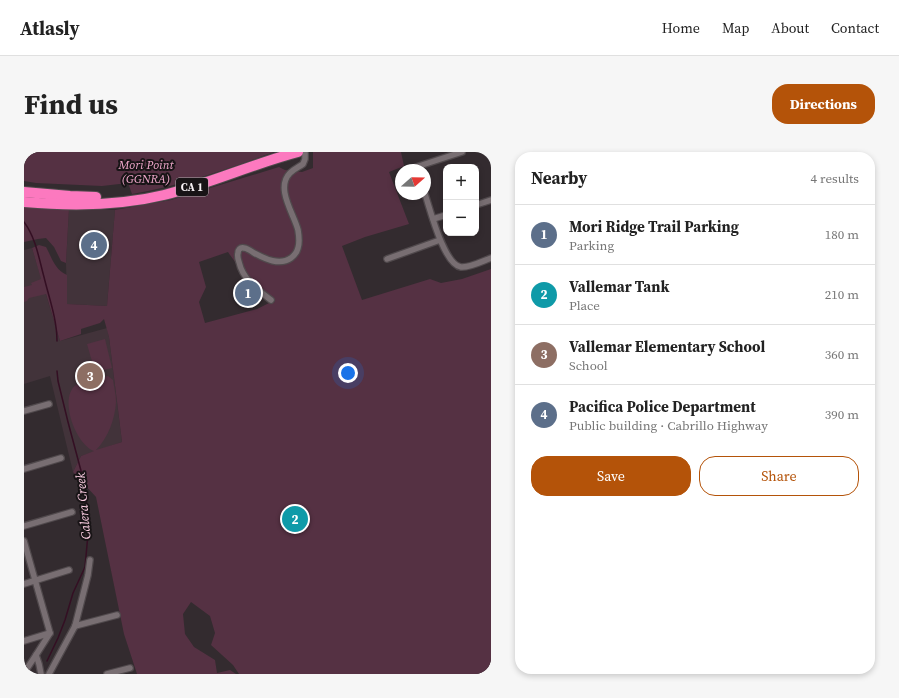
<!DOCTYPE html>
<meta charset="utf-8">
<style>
:root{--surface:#fff;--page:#f6f6f6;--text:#222;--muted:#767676;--line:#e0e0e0;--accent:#b45309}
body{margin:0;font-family:"Source Serif 4",serif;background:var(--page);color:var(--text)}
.controls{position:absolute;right:12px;top:12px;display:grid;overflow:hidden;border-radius:8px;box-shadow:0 2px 6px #0003}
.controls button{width:36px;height:36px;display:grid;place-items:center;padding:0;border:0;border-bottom:1px solid var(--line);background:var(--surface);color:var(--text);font:20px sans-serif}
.compass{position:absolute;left:371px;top:12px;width:36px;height:36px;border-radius:50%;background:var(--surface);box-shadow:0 2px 6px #0003;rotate:70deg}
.you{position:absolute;left:324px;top:221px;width:14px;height:14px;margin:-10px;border:3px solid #fff;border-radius:50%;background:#1a73e8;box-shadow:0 0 0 6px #1a73e833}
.badge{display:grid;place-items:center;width:26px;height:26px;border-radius:50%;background:var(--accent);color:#fff;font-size:13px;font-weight:700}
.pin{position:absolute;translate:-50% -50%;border:2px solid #fff;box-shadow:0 1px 4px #0006}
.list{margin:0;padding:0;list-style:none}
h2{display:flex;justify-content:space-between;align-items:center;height:52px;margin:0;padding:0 16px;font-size:17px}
h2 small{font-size:13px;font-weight:400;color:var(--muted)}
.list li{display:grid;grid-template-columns:26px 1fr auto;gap:12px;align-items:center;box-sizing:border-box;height:60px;padding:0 16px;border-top:1px solid var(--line)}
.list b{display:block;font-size:15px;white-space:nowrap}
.list p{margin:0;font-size:13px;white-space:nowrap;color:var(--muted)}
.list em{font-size:13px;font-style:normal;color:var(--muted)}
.actions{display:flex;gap:8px;padding:12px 16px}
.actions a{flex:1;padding:9px 0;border:1px solid var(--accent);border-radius:16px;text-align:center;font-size:14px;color:var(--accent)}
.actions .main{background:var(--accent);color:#fff}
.map{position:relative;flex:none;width:467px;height:522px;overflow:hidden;border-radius:16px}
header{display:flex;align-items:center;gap:24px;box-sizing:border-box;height:56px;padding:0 20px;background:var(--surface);border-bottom:1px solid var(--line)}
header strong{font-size:19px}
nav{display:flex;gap:22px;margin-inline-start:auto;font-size:14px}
.intro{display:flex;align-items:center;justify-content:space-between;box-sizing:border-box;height:96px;padding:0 24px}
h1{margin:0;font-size:28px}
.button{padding:10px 18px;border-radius:16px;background:var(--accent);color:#fff;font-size:14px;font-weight:700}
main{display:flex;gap:24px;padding:0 24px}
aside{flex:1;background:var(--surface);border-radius:16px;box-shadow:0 2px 6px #0003}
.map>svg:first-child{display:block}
.built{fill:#42333a}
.green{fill:#553143;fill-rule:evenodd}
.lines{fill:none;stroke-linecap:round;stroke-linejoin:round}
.stream{stroke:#340f23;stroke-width:1.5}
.street-casing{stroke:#50494c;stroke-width:8}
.highway-casing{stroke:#50494c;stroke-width:12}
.street{stroke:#786e72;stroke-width:5.5}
.highway{stroke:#fc79bf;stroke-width:10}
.labels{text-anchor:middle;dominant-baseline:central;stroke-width:4;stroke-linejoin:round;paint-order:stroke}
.shield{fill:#181416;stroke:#b5afb2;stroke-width:1}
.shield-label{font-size:11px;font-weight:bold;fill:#f8f2f5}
.park-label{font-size:12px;font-style:italic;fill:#f0a8cb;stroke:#181416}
.water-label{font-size:13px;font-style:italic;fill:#fdcfe4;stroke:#181416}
</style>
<header>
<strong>Atlasly</strong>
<nav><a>Home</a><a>Map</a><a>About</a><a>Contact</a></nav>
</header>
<div class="intro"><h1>Find us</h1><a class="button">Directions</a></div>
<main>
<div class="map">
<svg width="467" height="522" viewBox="0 0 467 522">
<rect width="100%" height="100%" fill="#332b2f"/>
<g class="built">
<path d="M 45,57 L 91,58 L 83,154 L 43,152 L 42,111 Z"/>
<path d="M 8,96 L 36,189 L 83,176 L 85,185 L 98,290 L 57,304 L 49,320 L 26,224 L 0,232 L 0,98 Z"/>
</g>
<g class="green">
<path d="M 0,0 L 250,0 C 203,17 157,34 108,42 L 104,31 L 78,34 L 12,31 L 0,29 Z"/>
<path d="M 289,0 L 377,0 L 380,14 L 365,20 L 385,72 L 341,85 L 318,94 L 338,148 L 406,127 L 417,131 L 438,127 L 467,117 L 467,522 L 215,522 L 209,513 L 187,493 L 191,481 L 186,464 L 167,450 L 159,462 L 161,482 L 170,495 L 191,508 L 193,521 L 206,518 L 212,522 L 113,522 L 100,482 L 72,345 L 49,320 L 57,304 L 70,299 C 52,293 34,246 52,233 L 84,224 L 89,228 C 90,235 92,243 92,250 C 91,267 84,286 72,298 L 98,290 L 85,185 L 80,167 L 76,171 L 57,177 L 57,182 L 36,189 L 22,142 L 5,146 L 3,149 L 0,150 L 0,135 L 8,133 L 7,131 L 17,127 L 8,96 L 15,93 L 22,95 C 28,106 31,118 43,123 L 43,152 L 83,154 L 91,58 L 147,48 L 255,15 L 261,18 L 278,20 L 289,16 ZM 204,100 C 216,119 234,134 251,150 L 245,151 L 233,157 L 181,171 L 175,150 L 182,135 L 175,110 Z"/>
<path d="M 0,53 L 4,53 L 11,56 L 45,57 L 42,111 L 37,109 L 30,95 L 22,86 L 14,87 L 0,90 Z"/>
<path d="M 81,187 L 88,216 L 71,220 L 63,192 Z"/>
</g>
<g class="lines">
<g class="stream">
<path d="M 0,70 C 12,86 15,107 20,125 C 25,146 33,167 33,189"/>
<path d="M 23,509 L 34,486 L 41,468 L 49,441 L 61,415 L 64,382 L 63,354 L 60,330 L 44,270 L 34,229 L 33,219"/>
</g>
<defs>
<g id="street">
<path d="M 393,18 L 392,15 L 438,0"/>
<path d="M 401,42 C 406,57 420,113 437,115 C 445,116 459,109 467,106"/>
<path d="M 452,53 L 467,48"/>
<path d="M 409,67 L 422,63"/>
<path d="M 363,107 L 416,88"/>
<path d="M 247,148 C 234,138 219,128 215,110 C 214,107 213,104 214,101 C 214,98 216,95 220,96 C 223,96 227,99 230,101 C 241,107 256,114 267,106 C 271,103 273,100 274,96 C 276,90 275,84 274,78 C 270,62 251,36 266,21 C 270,17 275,15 279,12 L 281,7 L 281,0"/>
<path d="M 0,259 L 25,252"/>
<path d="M 0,317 L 37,306"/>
<path d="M 0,374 L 48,360"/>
<path d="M 0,389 L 26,481 L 12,503 L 15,512 L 17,522"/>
<path d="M 0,432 L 45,418"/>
<path d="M 51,474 L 93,463"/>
<path d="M 0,489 L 26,481"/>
<path d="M 0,521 L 12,503"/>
<path d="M 25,522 L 51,474 L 64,423 L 66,408"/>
<path d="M 83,522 L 106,516"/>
</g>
<g id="highway">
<path d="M 0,40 L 46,44 L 72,45"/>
<path d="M 0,50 C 46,54 95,54 140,43 C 185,32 228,12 274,0"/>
</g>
</defs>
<use href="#street" class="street-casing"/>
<use href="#highway" class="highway-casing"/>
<use href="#street" class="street"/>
<use href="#highway" class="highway"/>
</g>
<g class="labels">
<rect class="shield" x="152" y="26" width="32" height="18" rx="3"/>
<g class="shield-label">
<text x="168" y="35">CA 1</text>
</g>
<g class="park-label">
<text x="122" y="13">Mori Point<tspan x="122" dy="14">(GGNRA)</tspan></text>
</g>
<g class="water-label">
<text transform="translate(59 354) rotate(-95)">Calera Creek</text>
</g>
</g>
</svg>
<div class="controls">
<button>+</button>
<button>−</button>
</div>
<svg class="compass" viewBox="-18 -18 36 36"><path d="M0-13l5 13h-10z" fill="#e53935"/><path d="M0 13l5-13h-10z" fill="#767676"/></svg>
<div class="you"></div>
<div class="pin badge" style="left:224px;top:141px;background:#5c6f8a">1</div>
<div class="pin badge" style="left:271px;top:367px;background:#0f9aa8">2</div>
<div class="pin badge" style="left:66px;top:224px;background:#8d6e63">3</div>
<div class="pin badge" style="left:70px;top:93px;background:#5c6f8a">4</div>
</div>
<aside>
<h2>Nearby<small>4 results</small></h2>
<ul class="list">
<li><span class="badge" style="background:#5c6f8a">1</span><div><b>Mori Ridge Trail Parking</b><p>Parking</p></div><em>180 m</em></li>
<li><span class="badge" style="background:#0f9aa8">2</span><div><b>Vallemar Tank</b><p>Place</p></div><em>210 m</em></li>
<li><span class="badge" style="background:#8d6e63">3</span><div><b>Vallemar Elementary School</b><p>School</p></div><em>360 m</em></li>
<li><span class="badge" style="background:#5c6f8a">4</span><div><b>Pacifica Police Department</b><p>Public building · Cabrillo Highway</p></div><em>390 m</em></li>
</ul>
<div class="actions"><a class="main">Save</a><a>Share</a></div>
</aside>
</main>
